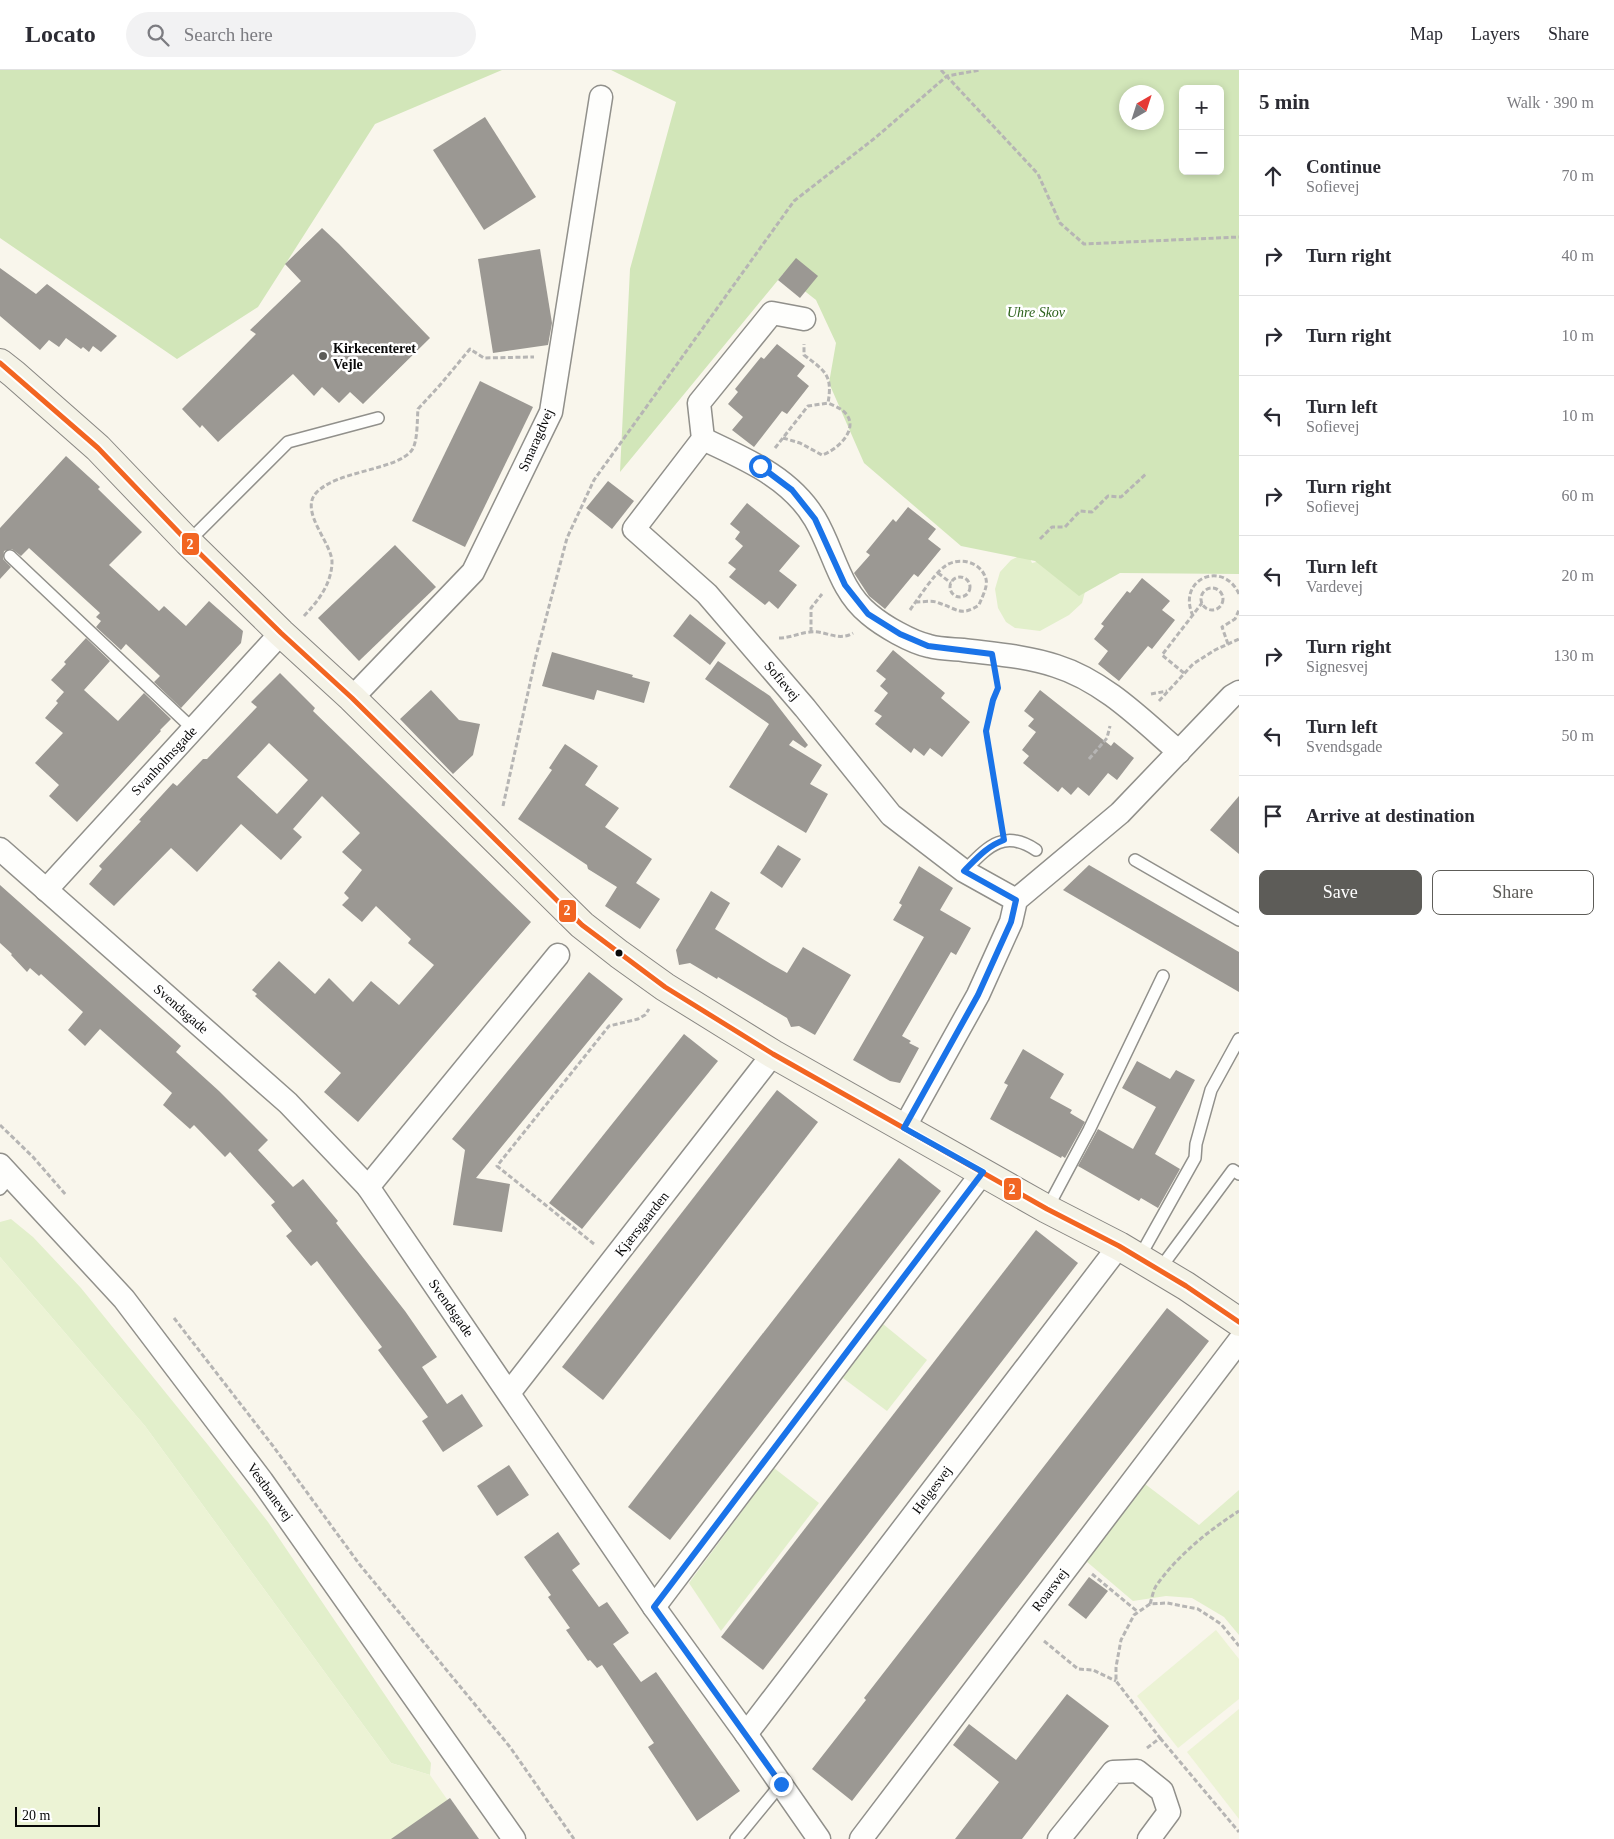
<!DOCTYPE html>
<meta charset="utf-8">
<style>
:root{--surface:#fff;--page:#f2f2f3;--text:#2b2b33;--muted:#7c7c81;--line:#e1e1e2;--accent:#5d5c58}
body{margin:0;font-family:"Times New Roman",serif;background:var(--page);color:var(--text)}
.controls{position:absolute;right:15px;top:15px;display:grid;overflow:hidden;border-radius:8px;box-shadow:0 2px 8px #0003}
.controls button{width:45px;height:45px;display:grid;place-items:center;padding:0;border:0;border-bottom:1px solid var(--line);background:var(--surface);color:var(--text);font:25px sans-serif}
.compass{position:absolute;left:1119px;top:15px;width:45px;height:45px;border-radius:50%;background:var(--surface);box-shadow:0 2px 8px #0003;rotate:39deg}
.scale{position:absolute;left:15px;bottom:12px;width:85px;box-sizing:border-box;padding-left:5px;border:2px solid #090909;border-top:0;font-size:14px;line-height:18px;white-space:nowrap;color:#090909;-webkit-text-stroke:4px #fff;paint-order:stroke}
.stop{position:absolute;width:15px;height:15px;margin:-11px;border:4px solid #1a73e8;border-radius:50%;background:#fff}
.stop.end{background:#1a73e8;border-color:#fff;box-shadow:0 1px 5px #0008}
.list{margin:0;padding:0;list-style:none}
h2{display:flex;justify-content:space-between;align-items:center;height:65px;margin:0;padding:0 20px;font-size:21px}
h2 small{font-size:16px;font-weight:400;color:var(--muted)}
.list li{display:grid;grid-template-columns:32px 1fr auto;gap:15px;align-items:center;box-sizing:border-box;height:80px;padding:0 20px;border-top:1px solid var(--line)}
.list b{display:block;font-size:19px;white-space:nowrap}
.list p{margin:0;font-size:16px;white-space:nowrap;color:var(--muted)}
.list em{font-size:16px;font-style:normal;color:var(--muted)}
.actions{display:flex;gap:10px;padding:15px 20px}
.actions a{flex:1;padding:11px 0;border:1px solid var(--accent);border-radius:8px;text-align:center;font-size:18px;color:var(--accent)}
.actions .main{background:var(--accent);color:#fff}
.icon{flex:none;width:28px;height:28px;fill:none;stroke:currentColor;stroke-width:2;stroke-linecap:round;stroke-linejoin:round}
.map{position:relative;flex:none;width:1239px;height:1769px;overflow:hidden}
header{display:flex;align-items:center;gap:30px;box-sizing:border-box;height:70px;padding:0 25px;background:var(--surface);border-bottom:1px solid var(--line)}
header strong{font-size:24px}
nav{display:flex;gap:28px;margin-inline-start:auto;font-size:18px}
.search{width:350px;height:45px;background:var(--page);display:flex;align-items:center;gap:12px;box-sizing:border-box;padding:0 18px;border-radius:28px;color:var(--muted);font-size:19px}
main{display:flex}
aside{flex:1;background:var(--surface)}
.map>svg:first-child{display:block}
.green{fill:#e2efcb}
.forest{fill:#d2e6b9;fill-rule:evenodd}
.pitch{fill:#ecf3d5}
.building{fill:#9b9893;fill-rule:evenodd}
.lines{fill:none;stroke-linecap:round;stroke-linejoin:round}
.lane-casing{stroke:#91908b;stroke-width:14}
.street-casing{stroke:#91908b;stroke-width:25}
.secondary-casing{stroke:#888682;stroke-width:30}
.path{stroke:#b6b5b4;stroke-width:3;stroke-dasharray:5 2.5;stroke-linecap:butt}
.lane{stroke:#fefefc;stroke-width:11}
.street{stroke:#fefefc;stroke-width:22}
.secondary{stroke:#f4f2e6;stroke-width:28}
.bus-1-casing{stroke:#fff;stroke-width:9}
.bus-1{stroke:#f26522;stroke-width:5}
.route{stroke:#1a73e8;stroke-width:6}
.poi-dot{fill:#5d5c58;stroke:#fff;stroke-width:2}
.bus-dot{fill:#090909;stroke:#fff;stroke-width:2}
.labels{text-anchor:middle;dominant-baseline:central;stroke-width:5;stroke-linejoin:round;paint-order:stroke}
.park-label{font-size:14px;font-style:italic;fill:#2b611a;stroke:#fff}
.poi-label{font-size:14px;font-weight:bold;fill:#090909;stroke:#fff;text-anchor:start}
.street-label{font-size:14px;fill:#090909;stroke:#fff}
.line-badge{stroke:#fff;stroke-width:2}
.badge-label{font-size:14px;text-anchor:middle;font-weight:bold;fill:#fff}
</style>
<header>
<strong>Locato</strong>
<div class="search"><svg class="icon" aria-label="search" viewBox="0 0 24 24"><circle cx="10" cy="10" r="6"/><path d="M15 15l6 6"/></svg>Search here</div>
<nav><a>Map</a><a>Layers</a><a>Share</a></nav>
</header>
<main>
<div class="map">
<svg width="1239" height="1769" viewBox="0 0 1239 1769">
<rect width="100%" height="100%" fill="#f9f6ec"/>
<g class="green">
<path d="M 1027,482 L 1032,493 L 1049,489 L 1085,522 L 1082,533 L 1069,545 L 1040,561 L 1015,558 L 1006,552 L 998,538 L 995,519 L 1000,502 L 1011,490 Z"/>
<path d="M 11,1149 L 33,1167 L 81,1218 L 208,1375 L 268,1452 L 431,1693 L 430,1705 L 391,1693 L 145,1356 L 0,1187 L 0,1152 Z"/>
<path d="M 883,1254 L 927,1290 L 887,1341 L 843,1308 Z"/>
<path d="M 774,1398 L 819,1433 L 721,1561 L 689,1513 Z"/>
<path d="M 1145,1414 L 1199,1455 L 1239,1420 L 1239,1565 L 1224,1547 L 1192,1528 L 1166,1526 L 1133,1531 L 1086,1491 Z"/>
</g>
<g class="forest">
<path d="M 0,0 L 502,0 L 375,54 L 258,237 L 177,289 L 0,168 Z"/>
<path d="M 611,0 L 1239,0 L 1239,504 L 1120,503 L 1079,526 L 1035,491 L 961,476 L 864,393 L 829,313 L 836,273 L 816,230 L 783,204 L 620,402 L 630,199 L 676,32 ZM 1183,19 L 1220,19 L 1220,101 L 1183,101 ZM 1126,22 L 1156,22 L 1156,52 L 1126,52 Z"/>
</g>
<g class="pitch">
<path d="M 0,1187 L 145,1356 L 391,1693 L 430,1705 L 475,1769 L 0,1769 Z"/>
<path d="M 1216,1560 L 1239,1589 L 1239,1629 L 1178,1678 L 1137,1626 Z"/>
<path d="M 1239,1639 L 1239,1749 L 1187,1682 Z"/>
</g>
<g class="building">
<path d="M 485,47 L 536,127 L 484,160 L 433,80 Z"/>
<path d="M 322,158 L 339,174 L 430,268 L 363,334 L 350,322 L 339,333 L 322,317 L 314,326 L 293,304 L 218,372 L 202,355 L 200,358 L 182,339 L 256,264 L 250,260 L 301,211 L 285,194 Z"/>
<path d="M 540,179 L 552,253 L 548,275 L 493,283 L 478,189 Z"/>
<path d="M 796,188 L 818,206 L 800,228 L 778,210 Z"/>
<path d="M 0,198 L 36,224 L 47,214 L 117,266 L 101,282 L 93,276 L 89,282 L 83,277 L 81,279 L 66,268 L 59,277 L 49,270 L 40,280 L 0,246 Z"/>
<path d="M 777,274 L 805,296 L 797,306 L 809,316 L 787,344 L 782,341 L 754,377 L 732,360 L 743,347 L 728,334 L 738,322 L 735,319 L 761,287 L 764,289 Z"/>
<path d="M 480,311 L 533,337 L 465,477 L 412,451 Z"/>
<path d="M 66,386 L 100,417 L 98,419 L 142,462 L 109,495 L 159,541 L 164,536 L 186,556 L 209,531 L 243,561 L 241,573 L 181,638 L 154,612 L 160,606 L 126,574 L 121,580 L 96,557 L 101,551 L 96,547 L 100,543 L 29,478 L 21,486 L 12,479 L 4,481 L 3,489 L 11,497 L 0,509 L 0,458 Z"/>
<path d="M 608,411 L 634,431 L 612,459 L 586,438 Z"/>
<path d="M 747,433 L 800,476 L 779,501 L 797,515 L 778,539 L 769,531 L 765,535 L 729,507 L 736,499 L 728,493 L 743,476 L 735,469 L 740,462 L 730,454 Z"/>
<path d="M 908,437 L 936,459 L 928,469 L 941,479 L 918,507 L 914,504 L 885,539 L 869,526 L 854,503 L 870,485 L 866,482 L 893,449 L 896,452 Z"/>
<path d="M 395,475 L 436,517 L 359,591 L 318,548 Z"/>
<path d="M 1142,508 L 1170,531 L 1162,540 L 1175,550 L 1152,579 L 1148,576 L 1119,611 L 1098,594 L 1108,581 L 1094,569 L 1104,556 L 1101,554 L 1127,521 L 1130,523 Z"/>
<path d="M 690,544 L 726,573 L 710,595 L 673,566 Z"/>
<path d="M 86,568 L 110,591 L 84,620 L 118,651 L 144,623 L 171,649 L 160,660 L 161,661 L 77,752 L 49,726 L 59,715 L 35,693 L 63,663 L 45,648 L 58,633 L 56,631 L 64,622 L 51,610 L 66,594 L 64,592 Z"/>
<path d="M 893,580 L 945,623 L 941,628 L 970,652 L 942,687 L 930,678 L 924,686 L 914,678 L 911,683 L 875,654 L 882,646 L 874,641 L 888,623 L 880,616 L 886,609 L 876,601 Z"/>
<path d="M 552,582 L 633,605 L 632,607 L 650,612 L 644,633 L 597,620 L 594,630 L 542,616 Z"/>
<path d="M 718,591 L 770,626 L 808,675 L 805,678 L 793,670 L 789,675 L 822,695 L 810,714 L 828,724 L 806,763 L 729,717 L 769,654 L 705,609 Z"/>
<path d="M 280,603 L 315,638 L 313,641 L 531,852 L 358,1052 L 324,1022 L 341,1003 L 255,926 L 257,924 L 252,920 L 279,891 L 315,924 L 329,908 L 353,932 L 371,911 L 399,935 L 434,895 L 408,873 L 411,869 L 376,836 L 362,852 L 342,835 L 349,828 L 344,823 L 362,800 L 342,782 L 360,763 L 322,726 L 293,759 L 302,767 L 281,790 L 241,754 L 197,802 L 171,778 L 114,836 L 89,814 L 102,799 L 99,796 L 141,751 L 139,750 L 173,713 L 177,716 L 203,689 L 207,689 L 257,637 L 251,632 ZM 269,673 L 308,710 L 277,744 L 237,707 Z"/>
<path d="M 431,620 L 459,650 L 480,654 L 473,685 L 453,704 L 400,649 Z"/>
<path d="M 1040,620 L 1111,676 L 1114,672 L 1134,688 L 1117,710 L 1108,703 L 1089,726 L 1078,717 L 1071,725 L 1062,717 L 1058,722 L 1023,693 L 1029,686 L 1022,680 L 1036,662 L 1028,656 L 1034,649 L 1024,641 Z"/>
<path d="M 565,674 L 598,696 L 585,715 L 619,738 L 605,757 L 652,789 L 636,813 L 660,829 L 640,859 L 605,836 L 617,817 L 588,799 L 587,795 L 518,749 L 552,700 L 549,698 Z"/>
<path d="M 1239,726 L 1239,784 L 1210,760 Z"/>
<path d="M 778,775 L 801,789 L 782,818 L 760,803 Z"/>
<path d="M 1089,795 L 1239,882 L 1239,922 L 1063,820 Z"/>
<path d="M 919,796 L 953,818 L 940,840 L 971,858 L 956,885 L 951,882 L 902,966 L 911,971 L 909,973 L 919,978 L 900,1013 L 890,1011 L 853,990 L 924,867 L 893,850 L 902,835 L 899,833 Z"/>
<path d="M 0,815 L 181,976 L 176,982 L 219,1021 L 268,1070 L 258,1080 L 293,1117 L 303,1109 L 338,1151 L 336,1153 L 405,1241 L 437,1287 L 422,1297 L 447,1334 L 462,1324 L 483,1356 L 443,1382 L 422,1351 L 428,1347 L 378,1280 L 382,1277 L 317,1191 L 311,1196 L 286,1166 L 292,1161 L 271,1135 L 275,1132 L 230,1082 L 225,1087 L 194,1055 L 190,1059 L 163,1035 L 172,1023 L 100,959 L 85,976 L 68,960 L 83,942 L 41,904 L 39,906 L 30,898 L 27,902 L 11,885 L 12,884 L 0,873 Z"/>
<path d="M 711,821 L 730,833 L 715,859 L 771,894 L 787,903 L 803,877 L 851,905 L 815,965 L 799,956 L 791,957 L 787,948 L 718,907 L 717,909 L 690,893 L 679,895 L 676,880 Z"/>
<path d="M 589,902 L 623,929 L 476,1108 L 510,1114 L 502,1162 L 453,1155 L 465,1080 L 452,1069 Z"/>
<path d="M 684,964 L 718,991 L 582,1159 L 549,1133 Z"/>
<path d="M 1023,979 L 1064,1004 L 1050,1028 L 1072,1040 L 1070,1043 L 1085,1052 L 1065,1088 L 1062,1086 L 1061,1088 L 990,1049 L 1008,1015 L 1004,1013 Z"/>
<path d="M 1137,991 L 1170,1009 L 1176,1000 L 1195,1010 L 1155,1084 L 1180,1099 L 1158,1138 L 1141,1128 L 1139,1131 L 1078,1096 L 1098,1059 L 1133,1079 L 1156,1037 L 1122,1018 Z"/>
<path d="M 777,1020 L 818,1052 L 603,1330 L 562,1297 Z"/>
<path d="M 899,1088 L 941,1121 L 670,1470 L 628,1437 Z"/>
<path d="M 1036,1160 L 1078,1193 L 763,1600 L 721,1567 Z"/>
<path d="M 1167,1238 L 1209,1271 L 852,1731 L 812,1699 L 866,1630 L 864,1628 Z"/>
<path d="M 509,1395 L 529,1425 L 497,1446 L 477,1416 Z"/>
<path d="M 558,1462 L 580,1494 L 572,1500 L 599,1537 L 607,1532 L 629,1563 L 613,1574 L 641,1612 L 656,1602 L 740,1721 L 697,1751 L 648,1677 L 654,1673 L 602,1595 L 597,1598 L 590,1590 L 588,1591 L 566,1560 L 570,1558 L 548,1527 L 551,1525 L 524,1487 Z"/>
<path d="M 1089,1507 L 1108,1521 L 1086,1549 L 1068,1535 Z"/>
<path d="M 1067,1624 L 1109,1656 L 1022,1769 L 955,1769 L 999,1712 L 953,1675 L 969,1654 L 1016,1690 Z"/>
<path d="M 450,1728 L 479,1769 L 391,1769 Z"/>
</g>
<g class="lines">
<defs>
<g id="lane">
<path d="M 188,472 L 288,372 L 378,348"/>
<path d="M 10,486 L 193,659"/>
<path d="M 1135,790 L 1239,850"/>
<path d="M 964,801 C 987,778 1003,758 1036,780"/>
<path d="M 0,1119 L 11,1106"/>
<path d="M 1047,1139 L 1089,1060 L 1163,906"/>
<path d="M 1139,1188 L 1195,1088 L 1196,1074 L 1211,1020 L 1239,969"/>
<path d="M 1159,1200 L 1233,1100 L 1239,1104"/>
<path d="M 736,1769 L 781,1714"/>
</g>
<g id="street">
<path d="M 804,249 L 772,243 L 699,333 L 703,369 L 634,459 L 707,524 L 805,638 L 891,745 L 964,801 L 1016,830"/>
<path d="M 703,369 C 745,389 790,407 815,449 C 834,481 839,520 869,544 C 883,556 911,572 929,576 C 940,579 952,579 963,580 C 994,584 1026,586 1056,596 C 1104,611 1142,650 1179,682"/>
<path d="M 352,628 L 473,502 L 551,342 L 601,27"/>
<path d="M 0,779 L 288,1033 L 368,1117 L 654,1537 L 746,1664 L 819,1769"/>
<path d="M 46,820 L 281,563"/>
<path d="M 904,1058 L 978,925 L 1011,852 L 1016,830 L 1120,743 L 1232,626 L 1239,622"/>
<path d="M 0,1095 L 124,1229 L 262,1411 L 514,1769"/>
<path d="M 368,1117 L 558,885"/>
<path d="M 509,1323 L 773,984"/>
<path d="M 654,1537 L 983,1102"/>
<path d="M 746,1664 L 1119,1176"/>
<path d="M 861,1769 L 1239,1271"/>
<path d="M 1059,1769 L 1113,1702 L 1137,1701 L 1162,1721 L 1169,1742 L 1149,1769"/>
</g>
<path id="secondary" d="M 0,293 L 14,304 L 98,378 L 188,472 L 281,563 L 352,628 L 582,855 L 619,884 L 665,917 L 773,984 L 1047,1139 L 1119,1176 L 1186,1216 L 1239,1252"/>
</defs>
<use href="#lane" class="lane-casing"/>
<use href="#street" class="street-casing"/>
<use href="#secondary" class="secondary-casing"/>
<g class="path">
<path d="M 941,0 L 1038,104 L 1060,153 L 1084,174 L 1239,167"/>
<path d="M 783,368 L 800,373 L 822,385 C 838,380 863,356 842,340 C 838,337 832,335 828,333"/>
<path d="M 775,378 L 808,336 L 828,333 C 833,305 825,301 804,285 L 804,274"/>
<path d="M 1040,469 L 1052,457 L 1065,457 L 1080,441 L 1092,442 L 1108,426 L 1121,427 L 1147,403"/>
<path d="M 938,503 L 951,513"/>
<circle cx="960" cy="517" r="10"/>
<circle cx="1212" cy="529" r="11"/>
<path d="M 910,540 C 918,529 934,504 944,497 C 957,486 981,491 986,509 C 988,517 982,527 979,535 C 961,547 957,539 939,533 C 933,530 923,532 916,532"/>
<path d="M 304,546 C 318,531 331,515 332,493 C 333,474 299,442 316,423 C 337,400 396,401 412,380 C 418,371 417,349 418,339 L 440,315 L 470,279 L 484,288 L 534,287"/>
<path d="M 1193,546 C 1176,509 1223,489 1239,524"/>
<path d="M 811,562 L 811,538 L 822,524"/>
<path d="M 779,568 C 790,568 799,563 810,562 C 825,560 838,572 853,563"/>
<path d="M 1228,574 L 1222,557 L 1235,549 L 1239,540"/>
<path d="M 1184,603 L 1162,585 L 1202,533"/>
<path d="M 997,610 L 998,618 L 993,630 L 986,661 L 1001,753"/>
<path d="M 1151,624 L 1167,621"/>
<path d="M 1159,631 L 1193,594 L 1215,580 L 1239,569"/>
<path d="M 1089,689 L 1107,668 L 1110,656"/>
<path d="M 503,736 L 536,586 L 567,468 L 594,410 L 794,131 L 875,68 L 947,6 L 980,0"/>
<path d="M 0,1055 L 33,1087 L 66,1125"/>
<path d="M 594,1174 L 497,1096 L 609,956 L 638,949 L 645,945 L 649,939"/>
<path d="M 174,1248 L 273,1376 L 360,1495 L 510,1677 L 574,1769"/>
<path d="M 1092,1504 L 1138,1542"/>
<path d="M 1150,1534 C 1152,1528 1153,1521 1156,1516 C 1177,1486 1209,1460 1239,1441"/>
<path d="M 1044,1571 L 1078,1599 L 1093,1600 L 1116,1611"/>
<path d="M 1160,1668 L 1239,1762"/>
<path d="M 1147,1678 L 1160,1668 L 1116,1611 L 1116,1597 L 1121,1570 L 1134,1545 L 1150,1534 L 1167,1533 L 1198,1539 L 1221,1554 L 1239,1576"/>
</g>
<use href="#lane" class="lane"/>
<use href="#street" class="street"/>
<use href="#secondary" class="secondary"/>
<defs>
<path id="bus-1" d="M 0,293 L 98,378 L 188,472 L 281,563 L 352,628 L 582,855 L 665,917 L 773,984 L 1047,1139 L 1119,1176 L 1186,1216 L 1239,1252"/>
</defs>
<use href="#bus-1" class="bus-1-casing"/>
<use href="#bus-1" class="bus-1"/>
</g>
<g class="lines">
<path class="route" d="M 760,396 L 792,420 L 815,449 L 845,515 L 868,544 L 900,564 L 928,576 L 992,584 L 998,618 L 993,630 L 986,661 L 1004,770 C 987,776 976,789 964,801 L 1016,830 L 1011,852 L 978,925 L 904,1058 L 983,1102 L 654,1537 L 781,1714"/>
</g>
<circle class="poi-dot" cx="323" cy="286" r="5"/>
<circle class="bus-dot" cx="619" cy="883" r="4.5"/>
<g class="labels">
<g class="park-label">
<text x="1036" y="242">Uhre Skov</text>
</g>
<g class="poi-label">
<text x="333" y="278">Kirkecenteret<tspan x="333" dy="16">Vejle</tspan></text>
</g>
<g class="street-label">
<text transform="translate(536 370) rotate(-66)">Smaragdvej</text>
<text transform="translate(782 611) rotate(50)">Sofievej</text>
<text transform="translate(164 691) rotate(-47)">Svanholmsgade</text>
<text transform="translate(181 939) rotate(41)">Svendsgade</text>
<text transform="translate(642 1154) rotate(-52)">Kjærsgaarden</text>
<text transform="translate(451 1238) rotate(55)">Svendsgade</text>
<text transform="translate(932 1420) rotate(-53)">Helgesvej</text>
<text transform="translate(270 1422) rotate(54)">Vestbanevej</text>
<text transform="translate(1050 1520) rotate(-53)">Roarsvej</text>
</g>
</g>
<g class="line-badge">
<rect x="181" y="462" width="19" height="24" rx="5" fill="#f26522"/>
<rect x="558" y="829" width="19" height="24" rx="5" fill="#f26522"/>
<rect x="1003" y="1107" width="19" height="24" rx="5" fill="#f26522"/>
</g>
<g class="badge-label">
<text x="190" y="479">2</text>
<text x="567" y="845">2</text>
<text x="1012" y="1124">2</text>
</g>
</svg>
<div class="controls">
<button>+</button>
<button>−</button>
</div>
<svg class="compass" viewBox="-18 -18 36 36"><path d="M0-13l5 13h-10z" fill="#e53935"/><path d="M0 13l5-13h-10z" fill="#7c7c81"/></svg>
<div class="scale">20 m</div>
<div class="stop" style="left:760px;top:396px"></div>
<div class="stop end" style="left:781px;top:1714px"></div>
</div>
<aside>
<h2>5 min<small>Walk · 390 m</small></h2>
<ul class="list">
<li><svg class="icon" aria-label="ahead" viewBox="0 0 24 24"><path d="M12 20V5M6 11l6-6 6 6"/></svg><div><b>Continue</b><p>Sofievej</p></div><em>70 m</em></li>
<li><svg class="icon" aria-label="right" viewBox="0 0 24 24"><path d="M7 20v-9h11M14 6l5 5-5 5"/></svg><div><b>Turn right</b></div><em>40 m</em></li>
<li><svg class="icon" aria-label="right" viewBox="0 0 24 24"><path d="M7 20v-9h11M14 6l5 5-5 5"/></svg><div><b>Turn right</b></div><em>10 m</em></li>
<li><svg class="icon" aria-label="left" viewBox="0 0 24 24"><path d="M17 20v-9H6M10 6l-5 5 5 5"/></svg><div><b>Turn left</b><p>Sofievej</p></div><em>10 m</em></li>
<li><svg class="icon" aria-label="right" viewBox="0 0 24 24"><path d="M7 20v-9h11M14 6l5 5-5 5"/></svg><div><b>Turn right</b><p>Sofievej</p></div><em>60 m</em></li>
<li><svg class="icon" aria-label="left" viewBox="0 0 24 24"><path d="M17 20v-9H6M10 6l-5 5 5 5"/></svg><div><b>Turn left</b><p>Vardevej</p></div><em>20 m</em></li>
<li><svg class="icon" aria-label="right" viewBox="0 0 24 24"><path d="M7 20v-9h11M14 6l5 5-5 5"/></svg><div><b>Turn right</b><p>Signesvej</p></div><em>130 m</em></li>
<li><svg class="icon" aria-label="left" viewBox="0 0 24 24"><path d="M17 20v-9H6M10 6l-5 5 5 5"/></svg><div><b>Turn left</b><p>Svendsgade</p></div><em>50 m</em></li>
<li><svg class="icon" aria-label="arrive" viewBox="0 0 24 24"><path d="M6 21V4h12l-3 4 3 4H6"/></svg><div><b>Arrive at destination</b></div></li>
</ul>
<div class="actions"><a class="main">Save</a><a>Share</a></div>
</aside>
</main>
